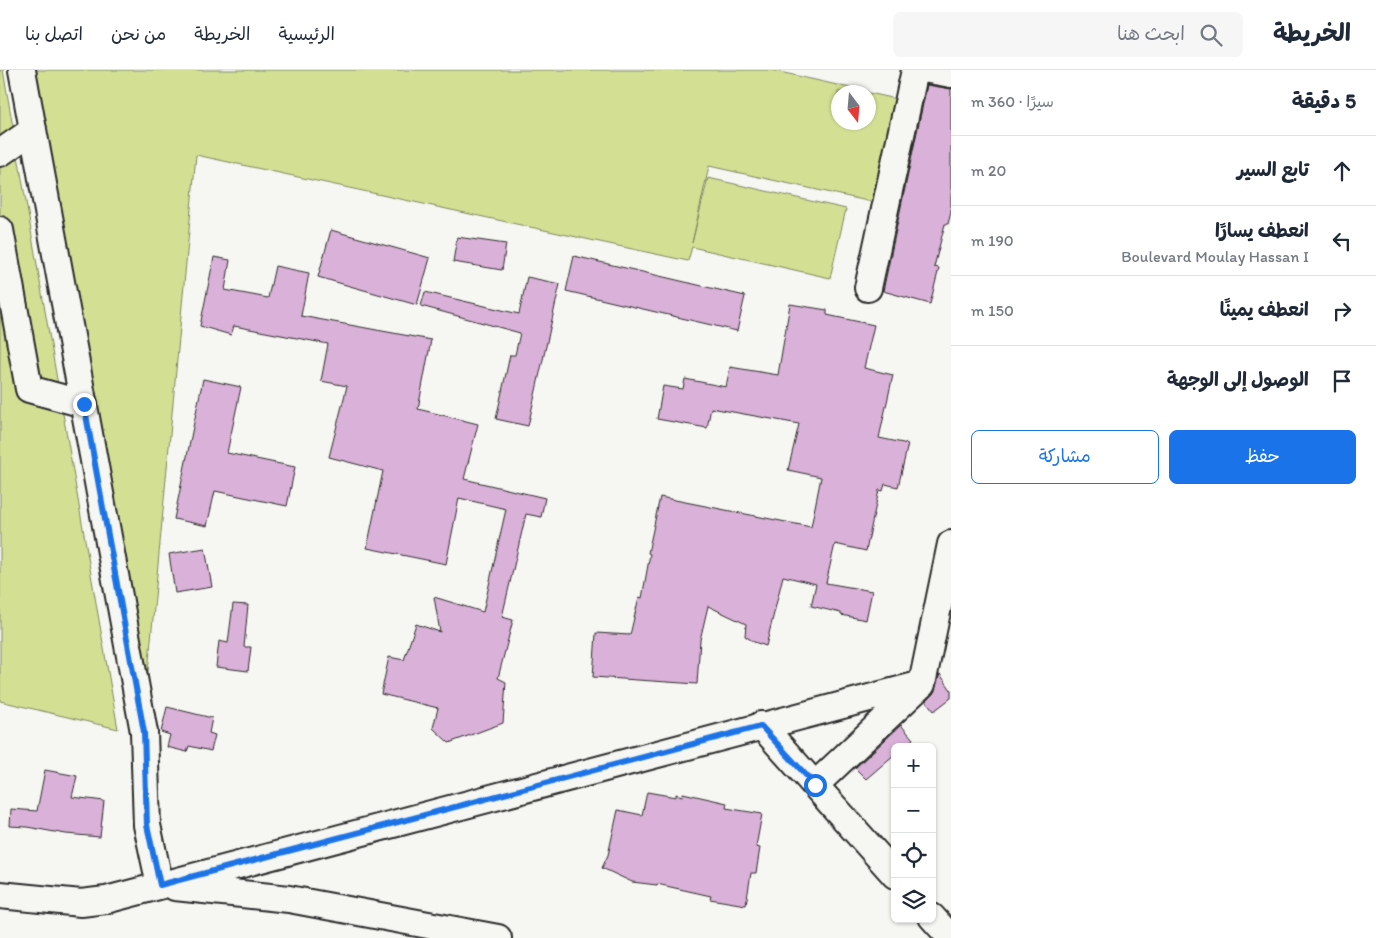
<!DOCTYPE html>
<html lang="ar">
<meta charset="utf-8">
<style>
:root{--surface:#fff;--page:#f6f6f7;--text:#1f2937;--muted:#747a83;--line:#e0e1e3;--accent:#1a73e8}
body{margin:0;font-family:Itim,"Playpen Sans Arabic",sans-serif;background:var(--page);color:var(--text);direction:rtl}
.controls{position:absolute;right:15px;bottom:15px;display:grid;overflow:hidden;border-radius:8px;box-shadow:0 1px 4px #0004}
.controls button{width:45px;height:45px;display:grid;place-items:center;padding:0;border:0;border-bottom:1px solid var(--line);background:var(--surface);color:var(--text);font:25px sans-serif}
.compass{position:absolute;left:831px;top:15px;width:45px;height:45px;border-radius:50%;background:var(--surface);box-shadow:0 1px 4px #0004;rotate:164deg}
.stop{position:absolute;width:15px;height:15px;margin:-11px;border:4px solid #1a73e8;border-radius:50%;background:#fff}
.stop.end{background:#1a73e8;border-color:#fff;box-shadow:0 1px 5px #0008}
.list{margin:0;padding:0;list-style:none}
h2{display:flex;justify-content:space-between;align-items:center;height:65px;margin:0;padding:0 20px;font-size:21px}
h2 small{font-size:16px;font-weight:400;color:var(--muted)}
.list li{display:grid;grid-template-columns:32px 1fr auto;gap:15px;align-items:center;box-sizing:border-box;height:70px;padding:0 20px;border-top:1px solid var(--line)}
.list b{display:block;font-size:19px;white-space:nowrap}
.list p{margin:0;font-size:16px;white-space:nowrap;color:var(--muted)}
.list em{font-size:16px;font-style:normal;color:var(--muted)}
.actions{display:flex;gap:10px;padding:15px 20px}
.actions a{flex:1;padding:11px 0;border:1px solid var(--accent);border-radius:8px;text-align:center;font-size:18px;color:var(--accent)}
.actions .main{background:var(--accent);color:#fff}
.icon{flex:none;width:28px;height:28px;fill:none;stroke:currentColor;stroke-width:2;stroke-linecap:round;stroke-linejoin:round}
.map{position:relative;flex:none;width:951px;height:868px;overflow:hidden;direction:ltr}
header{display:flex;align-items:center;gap:30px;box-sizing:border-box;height:70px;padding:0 25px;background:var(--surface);border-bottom:1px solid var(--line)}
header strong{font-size:24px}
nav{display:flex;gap:28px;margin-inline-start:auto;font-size:18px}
.search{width:350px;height:45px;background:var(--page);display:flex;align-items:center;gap:12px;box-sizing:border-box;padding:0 18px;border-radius:8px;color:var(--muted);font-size:19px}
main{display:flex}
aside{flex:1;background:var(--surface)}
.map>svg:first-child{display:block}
.green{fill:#d3e094;stroke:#7f8660}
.building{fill:#dab1d8;stroke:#2b2b2b}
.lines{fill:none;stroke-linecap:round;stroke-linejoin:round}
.minor-casing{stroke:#2b2b2b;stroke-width:30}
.minor{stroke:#f6f6f2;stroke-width:26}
.route{stroke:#1a73e8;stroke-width:6}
</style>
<header>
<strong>الخريطة</strong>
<div class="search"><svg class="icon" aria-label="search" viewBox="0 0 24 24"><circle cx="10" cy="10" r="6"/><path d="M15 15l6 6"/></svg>ابحث هنا</div>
<nav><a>الرئيسية</a><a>الخريطة</a><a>من نحن</a><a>اتصل بنا</a></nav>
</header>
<main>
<aside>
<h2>5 دقيقة<small>سيرًا · 360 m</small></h2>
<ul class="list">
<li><svg class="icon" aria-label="ahead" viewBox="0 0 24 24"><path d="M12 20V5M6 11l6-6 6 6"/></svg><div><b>تابع السير</b></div><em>20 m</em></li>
<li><svg class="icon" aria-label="left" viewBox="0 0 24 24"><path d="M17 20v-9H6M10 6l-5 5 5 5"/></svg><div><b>انعطف يسارًا</b><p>Boulevard Moulay Hassan I</p></div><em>190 m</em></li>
<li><svg class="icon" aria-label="right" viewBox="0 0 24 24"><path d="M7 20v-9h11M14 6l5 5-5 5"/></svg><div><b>انعطف يمينًا</b></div><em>150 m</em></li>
<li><svg class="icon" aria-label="arrive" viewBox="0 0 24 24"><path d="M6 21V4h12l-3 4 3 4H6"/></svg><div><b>الوصول إلى الوجهة</b></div></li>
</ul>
<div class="actions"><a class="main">حفظ</a><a>مشاركة</a></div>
</aside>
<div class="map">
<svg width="951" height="868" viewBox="0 0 951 868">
<rect width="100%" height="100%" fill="#f6f6f2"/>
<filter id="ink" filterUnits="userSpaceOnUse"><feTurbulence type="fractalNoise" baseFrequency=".02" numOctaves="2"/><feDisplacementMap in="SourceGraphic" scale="10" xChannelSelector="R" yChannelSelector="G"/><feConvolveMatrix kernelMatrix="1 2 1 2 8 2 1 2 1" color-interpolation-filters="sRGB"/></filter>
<g filter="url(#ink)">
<g class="green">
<path d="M 0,0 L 3,0 L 118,659 L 0,631 Z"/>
<path d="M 36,0 L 771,0 L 868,22 L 838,22 L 838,52 L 868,52 L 869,23 L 906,31 L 881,134 L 709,96 L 692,173 L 708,108 L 846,139 L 830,208 L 692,177 L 688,191 L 196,85 L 147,613 Z"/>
</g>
<g class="building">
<path d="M 927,15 L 951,19 L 951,142 L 948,154 L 945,154 L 934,197 L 939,198 L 930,234 L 883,221 Z"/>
<path d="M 331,160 L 430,188 L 417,235 L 318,207 Z"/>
<path d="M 457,167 L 506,174 L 502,200 L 453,192 Z"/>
<path d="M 574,186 L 745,226 L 737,261 L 566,221 Z"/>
<path d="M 214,187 L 230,190 L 225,220 L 268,228 L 275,196 L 309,203 L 301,246 L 431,270 L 418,339 L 478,354 L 464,409 L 545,428 L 541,447 L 526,444 L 502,547 L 513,550 L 498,608 L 506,612 L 503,653 L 449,673 L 433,658 L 438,638 L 381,624 L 389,587 L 404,590 L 416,554 L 440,562 L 434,527 L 483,542 L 506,439 L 459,428 L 446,494 L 367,478 L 383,401 L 329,387 L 347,316 L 321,311 L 328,274 L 234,256 L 231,265 L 200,256 Z"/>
<path d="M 527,207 L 560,214 L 528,356 L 496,349 L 510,285 L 515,285 L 520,263 L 421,236 L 425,222 L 519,244 Z"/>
<path d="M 790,234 L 827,240 L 827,245 L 874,255 L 864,298 L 893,305 L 879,368 L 908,374 L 898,417 L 885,414 L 883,421 L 879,420 L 866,481 L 835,474 L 826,513 L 872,521 L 866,550 L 841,545 L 841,543 L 811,536 L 816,514 L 783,506 L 766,576 L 754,572 L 745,566 L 746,554 L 708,536 L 700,570 L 697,614 L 593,607 L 596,563 L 630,565 L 639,527 L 642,528 L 650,484 L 648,483 L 660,427 L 811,457 L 821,407 L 788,400 L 799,354 L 711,338 L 707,358 L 657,349 L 663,316 L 683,319 L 685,309 L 726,317 L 730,297 L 778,305 Z"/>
<path d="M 203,309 L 241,317 L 227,383 L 295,397 L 287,436 L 215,421 L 207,456 L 174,449 Z"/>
<path d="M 205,478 L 212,517 L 175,523 L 169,484 Z"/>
<path d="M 233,534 L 248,535 L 244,577 L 251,577 L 248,601 L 216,597 L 219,571 L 228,573 Z"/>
<path d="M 940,604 L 951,620 L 951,628 L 934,641 L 926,631 L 933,624 Z"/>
<path d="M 167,637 L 212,648 L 209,663 L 215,665 L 211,681 L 189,676 L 187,682 L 167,677 L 170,665 L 161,662 Z"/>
<path d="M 901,655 L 913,669 L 904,677 L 895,677 L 895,684 L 866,709 L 855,698 Z"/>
<path d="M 45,700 L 77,706 L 72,727 L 104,731 L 100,767 L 66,764 L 27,757 L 10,756 L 11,739 L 37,741 Z"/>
<path d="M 647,722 L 676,727 L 676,724 L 682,726 L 683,723 L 727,733 L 726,738 L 762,744 L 756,777 L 760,778 L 756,803 L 751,803 L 746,835 L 710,829 L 711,826 L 657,814 L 657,815 L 632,812 L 602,798 L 608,785 L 618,740 L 642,745 Z"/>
</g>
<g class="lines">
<defs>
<g id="minor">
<path d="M 22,0 L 144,662 L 147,755 L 160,815"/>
<path d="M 929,0 L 951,4"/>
<path d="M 0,83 L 33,60"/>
<path d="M 0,160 L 29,319 L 84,334"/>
<path d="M 868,218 L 915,0"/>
<path d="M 761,655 L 895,805"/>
<path d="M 815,715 L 920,616"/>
<path d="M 175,817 L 289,829 L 498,868"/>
<path d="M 0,825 L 81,833 L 106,830 L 922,614 L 951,474"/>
<path d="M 932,847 L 951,868"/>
</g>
</defs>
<use href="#minor" class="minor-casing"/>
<use href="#minor" class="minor"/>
</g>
</g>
<g class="lines" filter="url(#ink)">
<path class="route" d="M 84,334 L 144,662 L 147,755 L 160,815 L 761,656 L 815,715"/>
</g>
</svg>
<div class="controls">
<button>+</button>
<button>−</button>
<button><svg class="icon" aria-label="locate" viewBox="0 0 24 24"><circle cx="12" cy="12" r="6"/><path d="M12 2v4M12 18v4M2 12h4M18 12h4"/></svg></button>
<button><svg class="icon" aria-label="layers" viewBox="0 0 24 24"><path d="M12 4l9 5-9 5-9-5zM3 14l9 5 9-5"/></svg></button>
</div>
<svg class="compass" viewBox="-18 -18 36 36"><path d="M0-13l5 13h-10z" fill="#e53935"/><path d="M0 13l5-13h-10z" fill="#747a83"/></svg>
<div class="stop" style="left:815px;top:715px"></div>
<div class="stop end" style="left:84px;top:334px"></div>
</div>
</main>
